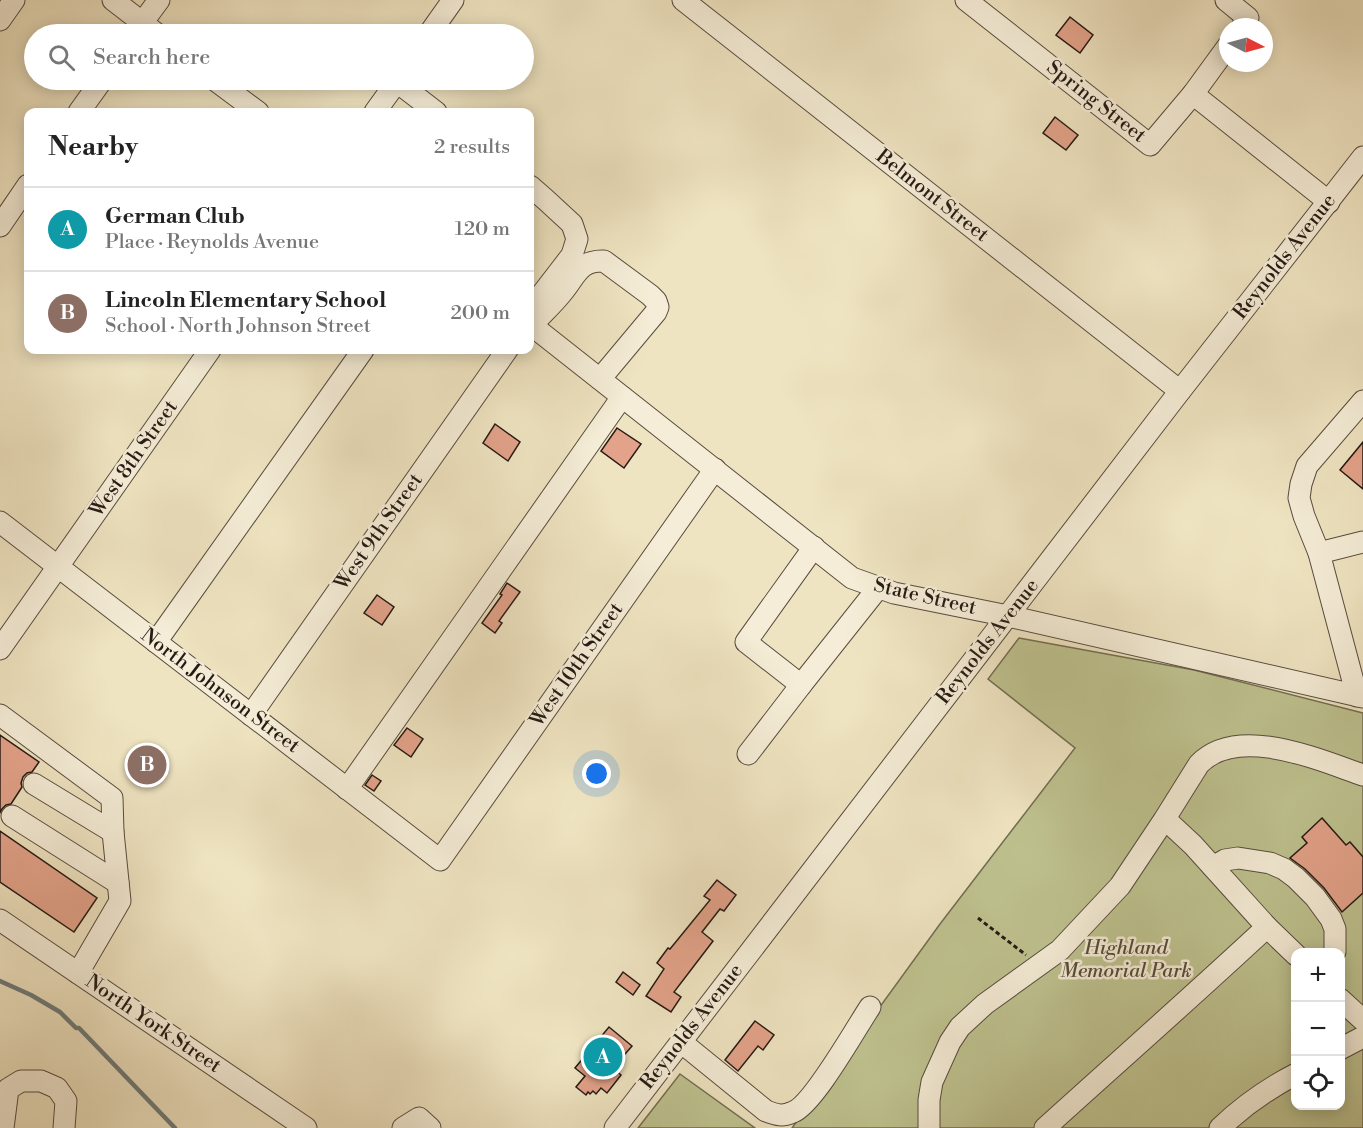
<!DOCTYPE html>
<meta charset="utf-8">
<style>
:root{--surface:#fff;--page:#f6f6f6;--text:#222;--muted:#767676;--line:#e0e0e0;--accent:#d93025}
body{margin:0;font-family:"Libre Bodoni",serif;background:var(--page);color:var(--text)}
.controls{position:absolute;right:18px;bottom:18px;display:grid;overflow:hidden;border-radius:12px;box-shadow:0 3px 15px #0003}
.controls button{width:54px;height:54px;display:grid;place-items:center;padding:0;border:0;border-bottom:2px solid var(--line);background:var(--surface);color:var(--text);font:30px sans-serif}
.compass{position:absolute;left:1219px;top:18px;width:54px;height:54px;border-radius:50%;background:var(--surface);box-shadow:0 3px 15px #0003;rotate:96deg}
.you{position:absolute;left:597px;top:774px;width:21px;height:21px;margin:-15px;border:4px solid #fff;border-radius:50%;background:#1a73e8;box-shadow:0 0 0 9px #1a73e833}
.badge{display:grid;place-items:center;width:39px;height:39px;border-radius:50%;background:var(--accent);color:#fff;font-size:20px;font-weight:700}
.pin{position:absolute;translate:-50% -50%;border:3px solid #fff;box-shadow:0 2px 6px #0006}
.list{margin:0;padding:0;list-style:none}
h2{display:flex;justify-content:space-between;align-items:center;height:78px;margin:0;padding:0 24px;font-size:26px}
h2 small{font-size:20px;font-weight:400;color:var(--muted)}
.list li{display:grid;grid-template-columns:39px 1fr auto;gap:18px;align-items:center;box-sizing:border-box;height:84px;padding:0 24px;border-top:2px solid var(--line)}
.list b{display:block;font-size:22px;white-space:nowrap}
.list p{margin:0;font-size:20px;white-space:nowrap;color:var(--muted)}
.list em{font-size:20px;font-style:normal;color:var(--muted)}
.icon{flex:none;width:33px;height:33px;fill:none;stroke:currentColor;stroke-width:2;stroke-linecap:round;stroke-linejoin:round}
.map{position:relative;flex:none;width:1363px;height:1128px;overflow:hidden}
.search{position:absolute;background:var(--surface);box-shadow:0 3px 15px #0003;left:24px;top:24px;width:510px;height:66px;display:flex;align-items:center;gap:15px;box-sizing:border-box;padding:0 21px;border-radius:33px;color:var(--muted);font-size:22px}
.panel{position:absolute;background:var(--surface);box-shadow:0 3px 15px #0003;left:24px;top:108px;width:510px;height:246px;border-radius:12px}
.map>svg:first-child{display:block}
.green{fill:#bec28f;stroke:#726e52;stroke-width:1.5;fill-rule:evenodd}
.lines{fill:none;stroke-linecap:round;stroke-linejoin:round}
.stream{stroke:#6f7b7b;stroke-width:4.5}
.building{fill:#e3a38a;stroke:#261a15;stroke-width:1.5}
.minor-casing{stroke:#584c40;stroke-width:23}
.path{stroke:#261a15;stroke-width:3;stroke-dasharray:4.5 3;stroke-linecap:butt}
.minor{stroke:#f5edd7;stroke-width:21}
.labels{text-anchor:middle;dominant-baseline:central;stroke-width:5;stroke-linejoin:round;paint-order:stroke}
.street-label{font-size:20px;fill:#261a15;stroke:#f5edd7}
.park-label{font-size:20px;font-style:italic;fill:#544c3a;stroke:#f5edd7}
</style>
<div class="map">
<svg width="1363" height="1128" viewBox="0 0 1363 1128">
<rect width="100%" height="100%" fill="#efe4c1"/>
<filter id="stains"><feTurbulence type="fractalNoise" baseFrequency=".00333" numOctaves="4"/><feColorMatrix values="0 0 0 0 .2 0 0 0 0 .09 0 0 0 0 .02 0 0 0 .5 -.17"/></filter>
<radialGradient id="worn" r=".72"><stop offset=".6" stop-color="#630" stop-opacity="0"/><stop offset="1" stop-color="#630" stop-opacity=".3"/></radialGradient>
<g class="green">
<path d="M 1019,638 L 1194,670 L 1363,713 L 1363,1128 L 792,1128 L 940,924 L 1075,748 L 988,679 ZM 1296,952 L 1340,952 L 1340,1106 L 1296,1106 Z"/>
<path d="M 680,1074 L 755,1128 L 638,1128 Z"/>
</g>
<g class="lines">
<path class="stream" d="M 0,981 L 31,995 L 60,1012 L 76,1028 L 79,1028 L 175,1128"/>
</g>
<g class="building">
<path d="M 1070,17 L 1093,35 L 1080,53 L 1056,35 Z"/>
<path d="M 1055,117 L 1078,135 L 1066,150 L 1043,133 Z"/>
<path d="M 495,424 L 520,442 L 508,461 L 483,443 Z"/>
<path d="M 617,428 L 641,444 L 624,468 L 601,451 Z"/>
<path d="M 1363,442 L 1363,489 L 1340,470 Z"/>
<path d="M 507,583 L 520,592 L 499,621 L 502,623 L 495,633 L 482,623 L 502,595 L 500,594 Z"/>
<path d="M 377,595 L 394,607 L 382,625 L 364,613 Z"/>
<path d="M 407,728 L 423,739 L 411,757 L 394,745 Z"/>
<path d="M 0,735 L 39,762 L 32,772 L 27,773 L 23,777 L 21,783 L 22,787 L 11,804 L 6,805 L 2,809 L 0,813 Z"/>
<path d="M 372,775 L 381,781 L 374,791 L 365,785 Z"/>
<path d="M 1322,818 L 1346,845 L 1350,842 L 1363,857 L 1363,893 L 1342,912 L 1324,888 L 1305,869 L 1290,858 L 1307,843 L 1302,837 Z"/>
<path d="M 0,831 L 97,898 L 74,932 L 0,882 Z"/>
<path d="M 717,880 L 736,895 L 724,911 L 720,909 L 702,932 L 713,941 L 674,992 L 681,997 L 671,1012 L 646,996 L 664,969 L 657,963 L 668,948 L 670,949 L 710,900 L 704,896 Z"/>
<path d="M 623,972 L 640,985 L 633,995 L 616,982 Z"/>
<path d="M 755,1021 L 774,1035 L 763,1050 L 758,1046 L 738,1071 L 725,1060 Z"/>
<path d="M 609,1027 L 632,1046 L 613,1068 L 621,1075 L 607,1093 L 601,1088 L 596,1094 L 593,1091 L 590,1094 L 588,1092 L 586,1095 L 576,1087 L 585,1076 L 575,1068 Z"/>
</g>
<g class="lines">
<defs>
<g id="minor">
<path d="M 113,0 L 157,34"/>
<path d="M 683,0 L 1180,391"/>
<path d="M 966,0 L 1150,145 L 1193,94 L 1228,46"/>
<path d="M 1226,0 L 1248,18 L 1242,27"/>
<path d="M 0,20 L 14,0"/>
<path d="M 134,34 L 159,0"/>
<path d="M 429,34 L 453,0"/>
<path d="M 215,80 L 258,112"/>
<path d="M 397,82 L 436,112"/>
<path d="M 1193,94 L 1329,202"/>
<path d="M 79,112 L 102,80"/>
<path d="M 375,112 L 398,80"/>
<path d="M 530,186 L 546,200 L 572,224 L 577,239 L 572,255 L 532,307"/>
<path d="M 0,226 L 28,185"/>
<path d="M 530,324 L 852,578 L 894,593 L 1008,616 L 1363,697"/>
<path d="M 531,326 C 541,315 552,305 561,294 C 576,277 578,260 604,261 L 650,295 L 656,301 L 658,307 L 656,312 L 600,379"/>
<path d="M 0,522 L 440,860 L 715,469"/>
<path d="M 814,547 L 746,642 L 801,685 L 878,588"/>
<path d="M 1319,553 L 1363,542"/>
<path d="M 156,642 L 363,350"/>
<path d="M 0,649 L 210,350"/>
<path d="M 1357,696 L 1319,553 L 1304,516 L 1299,498 L 1301,484 L 1307,466 L 1363,401"/>
<path d="M 0,715 L 112,798 L 113,832 L 120,901 L 78,973"/>
<path d="M 251,715 L 507,350"/>
<path d="M 748,754 L 801,685"/>
<path d="M 34,784 L 113,832"/>
<path d="M 347,789 L 622,397"/>
<path d="M 12,816 L 118,883"/>
<path d="M 1213,867 L 1225,860 L 1238,858 L 1270,863 L 1284,869 L 1296,878 L 1315,897 L 1331,919 L 1335,929 L 1335,952"/>
<path d="M 0,920 L 306,1128"/>
<path d="M 1267,927 L 1296,955"/>
<path d="M 1340,999 L 1363,1020"/>
<path d="M 681,1042 L 766,1111 C 777,1115 782,1117 793,1112 C 813,1105 856,1028 870,1007"/>
<path d="M 1340,1049 L 1363,1037"/>
<path d="M 3,1128 L 8,1089 L 21,1081 L 41,1081 L 57,1088 L 66,1101 L 64,1128"/>
<path d="M 403,1128 L 419,1118 L 430,1128"/>
<path d="M 615,1128 L 1180,391 L 1363,157"/>
<path d="M 929,1128 L 929,1100 L 932,1082 L 950,1042 L 960,1027 L 985,1004 L 1060,950 L 1120,886 L 1164,820 L 1199,764 C 1238,724 1319,760 1363,775"/>
<path d="M 1045,1128 C 1119,1061 1194,995 1267,927 L 1193,845 L 1165,819"/>
<path d="M 1220,1128 C 1243,1106 1267,1089 1296,1074"/>
</g>
</defs>
<use href="#minor" class="minor-casing"/>
<path class="path" d="M 978,918 L 1026,955"/>
<use href="#minor" class="minor"/>
</g>
<g class="labels">
<g class="street-label">
<text transform="translate(1096 102) rotate(38)">Spring Street</text>
<text transform="translate(932 196) rotate(38)">Belmont Street</text>
<text transform="translate(1285 257) rotate(-52)">Reynolds Avenue</text>
<text transform="translate(134 459) rotate(-55)">West 8th Street</text>
<text transform="translate(379 532) rotate(-55)">West 9th Street</text>
<text transform="translate(925 597) rotate(13)">State Street</text>
<text transform="translate(988 642) rotate(-52)">Reynolds Avenue</text>
<text transform="translate(577 665) rotate(-55)">West 10th Street</text>
<text transform="translate(220 691) rotate(37)">North Johnson Street</text>
<text transform="translate(153 1024) rotate(34)">North York Street</text>
<text transform="translate(692 1027) rotate(-52)">Reynolds Avenue</text>
</g>
<g class="park-label">
<text x="1126" y="948">Highland<tspan x="1126" dy="23">Memorial Park</tspan></text>
</g>
</g>
<rect width="100%" height="100%" filter="url(#stains)"/>
<rect width="100%" height="100%" fill="url(#worn)"/>
</svg>
<div class="controls">
<button>+</button>
<button>−</button>
<button><svg class="icon" aria-label="locate" viewBox="0 0 24 24"><circle cx="12" cy="12" r="6"/><path d="M12 2v4M12 18v4M2 12h4M18 12h4"/></svg></button>
</div>
<svg class="compass" viewBox="-18 -18 36 36"><path d="M0-13l5 13h-10z" fill="#e53935"/><path d="M0 13l5-13h-10z" fill="#767676"/></svg>
<div class="you"></div>
<div class="pin badge" style="left:603px;top:1057px;background:#0f9aa8">A</div>
<div class="pin badge" style="left:147px;top:765px;background:#8d6e63">B</div>
<div class="search"><svg class="icon" aria-label="search" viewBox="0 0 24 24"><circle cx="10" cy="10" r="6"/><path d="M15 15l6 6"/></svg>Search here</div>
<section class="panel">
<h2>Nearby<small>2 results</small></h2>
<ul class="list">
<li><span class="badge" style="background:#0f9aa8">A</span><div><b>German Club</b><p>Place · Reynolds Avenue</p></div><em>120 m</em></li>
<li><span class="badge" style="background:#8d6e63">B</span><div><b>Lincoln Elementary School</b><p>School · North Johnson Street</p></div><em>200 m</em></li>
</ul>
</section>
</div>
